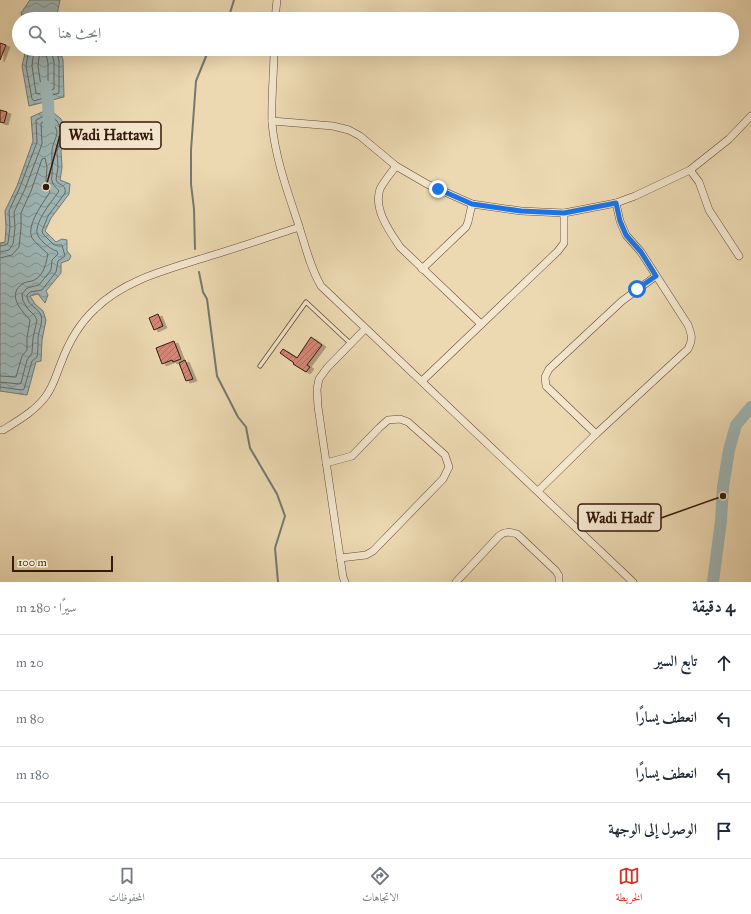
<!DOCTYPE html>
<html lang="ar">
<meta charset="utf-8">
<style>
:root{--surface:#fff;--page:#f2f2f3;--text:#1f2937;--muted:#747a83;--line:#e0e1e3;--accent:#d93025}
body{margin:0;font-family:"IM FELL Great Primer",Amiri,serif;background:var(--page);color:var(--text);direction:rtl}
.scale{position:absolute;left:12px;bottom:10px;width:101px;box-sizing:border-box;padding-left:4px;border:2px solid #34190d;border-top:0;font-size:11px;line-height:14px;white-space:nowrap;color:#34190d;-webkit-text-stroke:3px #f3e6cd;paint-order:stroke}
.stop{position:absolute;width:12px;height:12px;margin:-9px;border:3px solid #1a73e8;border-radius:50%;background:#fff}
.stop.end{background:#1a73e8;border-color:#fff;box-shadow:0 1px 4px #0008}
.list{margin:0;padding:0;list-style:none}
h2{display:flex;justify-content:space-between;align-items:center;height:52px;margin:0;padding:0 16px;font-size:17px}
h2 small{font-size:13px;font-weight:400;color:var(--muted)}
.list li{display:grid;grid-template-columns:26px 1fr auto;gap:12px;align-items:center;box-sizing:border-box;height:56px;padding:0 16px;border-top:1px solid var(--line)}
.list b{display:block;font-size:15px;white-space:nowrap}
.list em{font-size:13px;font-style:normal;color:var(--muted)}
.icon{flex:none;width:22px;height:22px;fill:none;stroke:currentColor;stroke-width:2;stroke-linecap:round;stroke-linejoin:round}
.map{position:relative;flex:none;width:751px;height:582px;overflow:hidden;direction:ltr}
.search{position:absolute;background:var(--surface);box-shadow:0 4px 16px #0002;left:12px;right:12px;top:12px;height:44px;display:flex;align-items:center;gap:10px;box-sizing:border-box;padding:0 14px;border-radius:22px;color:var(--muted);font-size:15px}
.sheet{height:276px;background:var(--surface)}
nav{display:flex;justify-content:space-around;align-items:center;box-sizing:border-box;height:56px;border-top:1px solid var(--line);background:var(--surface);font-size:11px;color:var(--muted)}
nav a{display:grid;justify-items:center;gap:2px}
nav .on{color:var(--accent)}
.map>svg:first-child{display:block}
.water{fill:url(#water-waves);stroke:#747873}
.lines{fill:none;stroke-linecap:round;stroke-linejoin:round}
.shore{stroke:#696862;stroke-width:1}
.stream{stroke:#747873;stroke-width:2}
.river{stroke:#9eb7b7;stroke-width:12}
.building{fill:url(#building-hatch);stroke:#34190d;filter:url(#shadow)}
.lane-casing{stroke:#624936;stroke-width:5}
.street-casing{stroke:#624936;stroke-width:8}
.lane{stroke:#f3e6cd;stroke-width:3.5}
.street{stroke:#f3e6cd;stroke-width:7}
.route{stroke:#1a73e8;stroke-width:5}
.leader{fill:none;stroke:#34190d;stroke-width:1.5}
.callout-dot{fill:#34190d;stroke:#f3e6cd;stroke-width:1.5}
.callout{fill:#f3e6cd;stroke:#34190d;stroke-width:1.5}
.callout-label{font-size:15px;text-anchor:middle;font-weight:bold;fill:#34190d}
</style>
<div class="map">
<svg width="751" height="582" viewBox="0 0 751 582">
<defs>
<pattern id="water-waves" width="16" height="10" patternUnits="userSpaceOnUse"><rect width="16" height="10" fill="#9eb7b7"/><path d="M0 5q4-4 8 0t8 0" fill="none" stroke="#829493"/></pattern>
<pattern id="building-hatch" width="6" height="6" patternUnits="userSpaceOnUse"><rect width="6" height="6" fill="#d58778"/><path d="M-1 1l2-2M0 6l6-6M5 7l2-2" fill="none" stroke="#ae6e61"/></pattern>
<filter id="shadow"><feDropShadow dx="4" dy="2" stdDeviation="0" flood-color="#0004"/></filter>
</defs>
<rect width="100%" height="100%" fill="#ecd9b2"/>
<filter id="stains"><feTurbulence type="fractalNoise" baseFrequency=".005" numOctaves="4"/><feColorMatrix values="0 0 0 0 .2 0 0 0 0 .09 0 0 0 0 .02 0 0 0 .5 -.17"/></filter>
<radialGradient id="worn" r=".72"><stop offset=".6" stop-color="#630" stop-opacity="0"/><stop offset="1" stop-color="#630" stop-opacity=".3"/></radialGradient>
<g class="water">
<path d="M 30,0 L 60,0 L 56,19 L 23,19 L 21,13 Z"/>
<path d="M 26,49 L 60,49 L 63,60 L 64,97 L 29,106 L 22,66 Z"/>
<path d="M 49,109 L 61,119 L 65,128 L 66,139 L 61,151 L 62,167 L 60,180 L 70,184 L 69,194 L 51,218 L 45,231 L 56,242 L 62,239 L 67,240 L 67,251 L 71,256 L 69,260 L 61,263 L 61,273 L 46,291 L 48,295 L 45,303 L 38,294 L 30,296 L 35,304 L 43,311 L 46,320 L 42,340 L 41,361 L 36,362 L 27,395 L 0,391 L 0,243 L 5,242 L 6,227 L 5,211 L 17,186 L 33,141 L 31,117 Z"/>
</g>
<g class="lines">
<g class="shore">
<path d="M 29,49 L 26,66 L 32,99 L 34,101 L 59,93 L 59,61 L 56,49"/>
<path d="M 34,49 L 32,66 L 36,93 L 38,94 L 54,89 L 54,62 L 51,49"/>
<path d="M 40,49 L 38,66 L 41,86 L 43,87 L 48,84 L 48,63 L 45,49"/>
<path d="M 0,246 L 6,245 L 8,243 L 10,227 L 9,211 L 20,187 L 37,142 L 36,120 L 48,114 L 57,121 L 61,130 L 62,138 L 57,151 L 58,167 L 56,180 L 58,183 C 63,186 66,186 65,193 L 48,216 L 42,231 L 43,234 L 54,245 L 62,245 L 65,256 L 58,261 L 56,272 L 42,290 L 30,292 L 27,295 C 27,305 35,306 40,313 C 45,321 37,332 38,341 C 38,346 38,351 37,357 L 32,361 L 24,389 L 22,390 L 0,387"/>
<path d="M 0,252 L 9,250 L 13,244 L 15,228 L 14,212 L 25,189 L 42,144 L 41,123 L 48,120 C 64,132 54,136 52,150 C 51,158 53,167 52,175 C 52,177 51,179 52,181 C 53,186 57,188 59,191 C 53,200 35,221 37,233 C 38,237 41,240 44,243 C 49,247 52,250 57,251 L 58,254 L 52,260 L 51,270 L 39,285 L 27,288 L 22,294 L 23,301 L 28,309 L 35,316 L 37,320 L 33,338 L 32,353 L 27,360 L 21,383 L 19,384 L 0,382"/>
<path d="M 0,258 L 12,255 L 19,247 L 21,228 L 21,213 L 31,191 L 42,159 L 45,158 L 47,167 L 46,181 L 50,192 C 43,203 26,225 32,238 C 36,244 43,249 48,254 C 46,263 44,274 36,279 C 33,282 27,281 24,283 C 5,294 22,311 30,320 L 27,338 L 27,350 L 22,356 L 16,377 L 0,376"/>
</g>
<g class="stream">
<path d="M 224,19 L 230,13 L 234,0"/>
<path d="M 195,249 L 194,209 L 191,184 L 191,150 L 196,81 L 209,49"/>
<path d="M 199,272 L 203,292 L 207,299 L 217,376 L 238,417 L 246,427 L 250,448 L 277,494 L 285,516 L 275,548 L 278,582"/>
</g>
<g class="river">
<path d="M 45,86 L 48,101 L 49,125"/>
<path d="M 713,582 L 721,521 L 723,487 L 729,450 L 736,425 L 751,407"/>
</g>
</g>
<g class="building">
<path d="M 0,43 L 6,45 L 0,60 Z"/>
<path d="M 0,110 L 7,112 L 4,123 L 0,122 Z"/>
<path d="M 158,314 L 163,326 L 154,330 L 149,318 Z"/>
<path d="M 311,337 L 322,345 L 307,365 L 310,367 L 306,372 L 293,364 L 294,363 L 280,353 L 283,349 L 297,358 Z"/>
<path d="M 174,341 L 181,359 L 173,362 L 172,360 L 162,364 L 156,348 Z"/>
<path d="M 185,360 L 193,379 L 186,381 L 179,363 Z"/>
</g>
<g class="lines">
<defs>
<path id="lane" d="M 260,366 L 306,302 L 351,344"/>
<g id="street">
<path d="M 275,19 L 277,0"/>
<path d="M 274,49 C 274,73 271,98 272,123 C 275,157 287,190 298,223 C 305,245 310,267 321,286 L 633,582"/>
<path d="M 272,121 L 333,126 L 349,130 L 360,136 L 396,166 L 427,184 L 472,204 L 521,211 L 564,213 L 616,203 L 635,196 L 690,170 L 729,139 L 751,116"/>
<path d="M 396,166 C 391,173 384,181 380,189 C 373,209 390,232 400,247 L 481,324"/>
<path d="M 690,170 L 699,182 L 709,210 L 739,256"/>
<path d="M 422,269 L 466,227 L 468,222 L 472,204"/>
<path d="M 422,381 L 558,251 L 564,243 L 564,213"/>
<path d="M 0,430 L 3,430 C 19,420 35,411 46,396 C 54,385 56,375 61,363 C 68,344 80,323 95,309 C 125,279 170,269 210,256 C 240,247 269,237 299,227"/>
<path d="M 596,434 L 546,386 L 545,377 L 549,369 L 622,301 L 656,276"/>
<path d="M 326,463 L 352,456 L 379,428 L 388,420 L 400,419 L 408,422 L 445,455 L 449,467 L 443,479 L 373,551 L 366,555 L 340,558"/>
<path d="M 538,491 L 596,434 L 688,349 C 693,339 692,336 688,325 L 641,252 L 626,235 L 620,221 L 616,203"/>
<path d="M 345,582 L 343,577 L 318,407 L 317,389 L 319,379 L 327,368 L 365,329"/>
<path d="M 456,582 L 499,536 C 505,531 510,532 517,534 L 556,571 L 559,576 L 559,582"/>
</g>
</defs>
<use href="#lane" class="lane-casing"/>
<use href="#street" class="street-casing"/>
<use href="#lane" class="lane"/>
<use href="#street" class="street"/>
</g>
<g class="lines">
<path class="route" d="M 438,189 L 472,204 L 521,211 L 564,213 L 616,203 L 620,221 L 626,235 L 641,252 L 656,276 L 637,289"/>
</g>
<path class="leader" d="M46 187L60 135M723 496L661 518"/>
<g class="callout-dot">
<circle cx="46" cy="187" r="4"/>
<circle cx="723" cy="496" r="4"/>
</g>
<g class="callout">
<rect x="60" y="122" width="101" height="27" rx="4"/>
<rect x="578" y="504" width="83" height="27" rx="4"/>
</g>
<g class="callout-label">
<text x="111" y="140">Wadi Hattawi</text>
<text x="619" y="523">Wadi Hadf</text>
</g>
<rect width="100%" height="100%" filter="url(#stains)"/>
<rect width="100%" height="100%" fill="url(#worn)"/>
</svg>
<div class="scale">100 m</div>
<div class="stop" style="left:637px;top:289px"></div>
<div class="stop end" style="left:438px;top:189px"></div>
<div class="search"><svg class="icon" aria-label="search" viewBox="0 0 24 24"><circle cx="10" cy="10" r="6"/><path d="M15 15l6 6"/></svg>ابحث هنا</div>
</div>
<section class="sheet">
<h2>4 دقيقة<small>سيرًا · 280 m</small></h2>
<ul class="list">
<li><svg class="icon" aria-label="ahead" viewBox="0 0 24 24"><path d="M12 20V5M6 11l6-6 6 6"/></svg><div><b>تابع السير</b></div><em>20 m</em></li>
<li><svg class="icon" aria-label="left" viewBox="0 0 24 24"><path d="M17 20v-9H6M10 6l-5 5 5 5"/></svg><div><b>انعطف يسارًا</b></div><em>80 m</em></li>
<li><svg class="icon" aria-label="left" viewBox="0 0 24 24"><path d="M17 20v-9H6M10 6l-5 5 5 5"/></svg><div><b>انعطف يسارًا</b></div><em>180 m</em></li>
<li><svg class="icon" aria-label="arrive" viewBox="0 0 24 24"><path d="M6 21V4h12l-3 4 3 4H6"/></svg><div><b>الوصول إلى الوجهة</b></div></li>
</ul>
</section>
<nav>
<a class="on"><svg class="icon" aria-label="map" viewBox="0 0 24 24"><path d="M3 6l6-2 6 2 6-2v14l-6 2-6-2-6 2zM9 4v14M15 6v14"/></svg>الخريطة</a>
<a><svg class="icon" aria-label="directions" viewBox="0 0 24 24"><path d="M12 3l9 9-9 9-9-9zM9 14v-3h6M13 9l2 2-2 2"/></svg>الاتجاهات</a>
<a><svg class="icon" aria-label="saved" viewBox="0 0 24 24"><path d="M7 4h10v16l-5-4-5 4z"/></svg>المحفوظات</a>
</nav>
